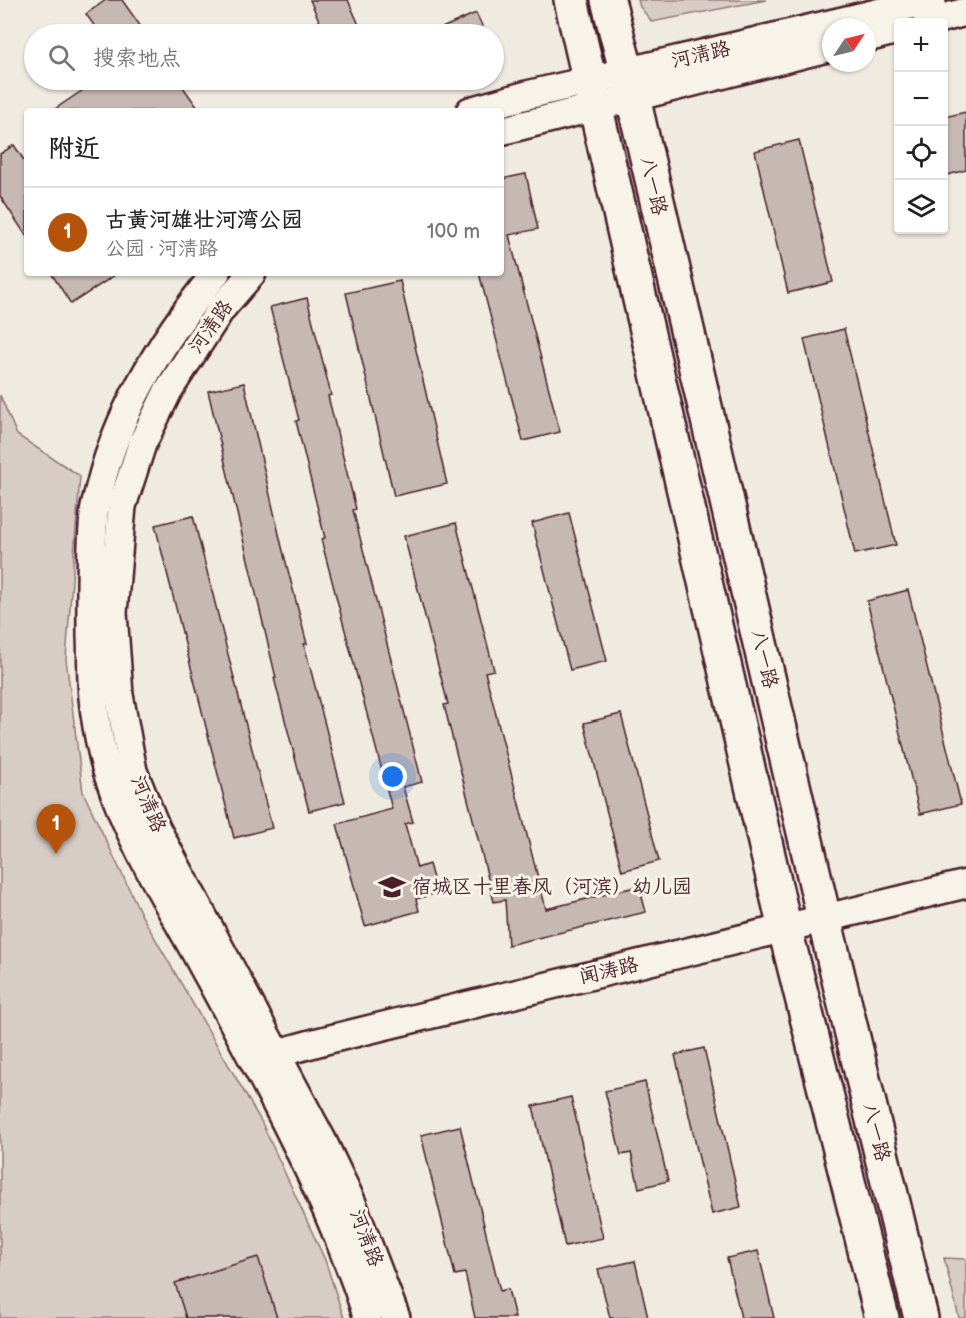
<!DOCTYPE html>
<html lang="zh">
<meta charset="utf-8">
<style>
:root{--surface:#fff;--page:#f2f2f2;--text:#222;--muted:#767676;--line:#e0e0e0;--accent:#b45309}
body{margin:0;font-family:"Balsamiq Sans","LXGW WenKai TC",sans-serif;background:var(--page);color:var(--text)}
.controls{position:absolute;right:18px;top:18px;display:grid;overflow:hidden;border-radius:6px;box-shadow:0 2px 4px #0004}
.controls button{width:54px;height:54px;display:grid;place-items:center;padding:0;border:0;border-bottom:2px solid var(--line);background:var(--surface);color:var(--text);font:30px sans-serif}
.compass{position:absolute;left:822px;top:18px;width:54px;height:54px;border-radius:50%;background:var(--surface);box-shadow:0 2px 4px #0004;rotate:55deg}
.you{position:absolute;left:393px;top:777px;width:21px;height:21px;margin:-15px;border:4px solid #fff;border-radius:50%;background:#1a73e8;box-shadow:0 0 0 9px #1a73e833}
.badge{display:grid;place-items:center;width:39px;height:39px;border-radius:50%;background:var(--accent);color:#fff;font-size:20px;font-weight:700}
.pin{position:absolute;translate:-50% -50px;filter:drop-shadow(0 2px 3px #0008)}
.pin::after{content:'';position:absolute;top:32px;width:21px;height:18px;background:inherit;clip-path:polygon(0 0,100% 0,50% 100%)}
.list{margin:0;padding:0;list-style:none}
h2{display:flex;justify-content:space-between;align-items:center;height:78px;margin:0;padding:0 24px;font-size:26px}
h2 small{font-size:20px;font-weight:400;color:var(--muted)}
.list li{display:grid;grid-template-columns:39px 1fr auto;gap:18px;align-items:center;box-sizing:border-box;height:90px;padding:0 24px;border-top:2px solid var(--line)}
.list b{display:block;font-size:22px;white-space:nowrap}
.list p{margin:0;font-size:20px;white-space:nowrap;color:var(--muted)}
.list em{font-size:20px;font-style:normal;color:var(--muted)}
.icon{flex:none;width:33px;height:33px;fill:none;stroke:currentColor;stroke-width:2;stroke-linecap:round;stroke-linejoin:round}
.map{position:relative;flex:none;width:966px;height:1318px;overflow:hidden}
.search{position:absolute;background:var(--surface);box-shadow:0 2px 4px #0004;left:24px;top:24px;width:480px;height:66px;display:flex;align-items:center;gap:15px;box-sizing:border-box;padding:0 21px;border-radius:33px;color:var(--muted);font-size:22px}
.panel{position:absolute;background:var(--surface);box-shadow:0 2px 4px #0004;left:24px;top:108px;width:480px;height:168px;border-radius:6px}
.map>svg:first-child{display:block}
.green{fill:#d8cdc6;stroke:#917678;stroke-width:1.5}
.building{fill:#c6b8b3;stroke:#4a1f2b;stroke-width:1.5}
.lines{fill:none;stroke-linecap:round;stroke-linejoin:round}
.minor-casing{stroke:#4a1f2b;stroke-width:32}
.major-casing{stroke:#4a1f2b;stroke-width:38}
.minor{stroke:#f7f3e8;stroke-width:27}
.major{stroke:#f7f3e8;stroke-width:33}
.labels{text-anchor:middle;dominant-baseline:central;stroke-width:6;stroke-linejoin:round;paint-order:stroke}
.street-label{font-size:20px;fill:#4a1f2b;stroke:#f7f3e8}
.poi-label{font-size:20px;fill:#4a1f2b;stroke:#f7f3e8;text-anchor:start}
</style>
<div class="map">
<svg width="966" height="1318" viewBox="0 0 966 1318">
<rect width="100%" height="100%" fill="#f0ebe0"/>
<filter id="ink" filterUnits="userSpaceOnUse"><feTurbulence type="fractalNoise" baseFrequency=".0167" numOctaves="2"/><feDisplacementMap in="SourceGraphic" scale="12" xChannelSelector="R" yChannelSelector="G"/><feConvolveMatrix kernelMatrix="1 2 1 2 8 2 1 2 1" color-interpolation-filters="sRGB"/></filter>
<g filter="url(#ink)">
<g class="green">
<path d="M 638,0 L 766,0 L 652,22 L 640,7 Z"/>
<path d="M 0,395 L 17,435 L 80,476 L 66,659 L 83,792 L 142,916 L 261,1121 L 325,1260 L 344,1318 L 0,1318 Z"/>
<path d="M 944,1258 L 966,1259 L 966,1318 L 959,1318 Z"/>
</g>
<g class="building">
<path d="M 106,0 L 122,0 L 146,34 L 100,34 L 86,14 Z"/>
<path d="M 310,0 L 348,0 L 363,34 L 325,34 Z"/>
<path d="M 476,13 L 486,34 L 428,34 Z"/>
<path d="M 98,80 L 178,80 L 200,111 L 52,111 Z"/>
<path d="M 966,112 L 966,170 L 944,176 L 944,117 Z"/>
<path d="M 799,140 L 833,282 L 788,293 L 755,151 Z"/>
<path d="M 14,145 L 27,165 L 27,237 L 0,196 L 0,154 Z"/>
<path d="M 526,174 L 538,229 L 509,235 L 560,432 L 523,441 L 479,273 L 501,273 L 501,179 Z"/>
<path d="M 51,273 L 118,273 L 71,304 Z"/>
<path d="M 400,281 L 447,484 L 394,496 L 346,293 Z"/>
<path d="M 307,298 L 331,395 L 328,396 L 356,509 L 353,510 L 422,782 L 403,787 L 413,822 L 405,824 L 417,868 L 429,864 L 437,893 L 416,899 L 419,911 L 365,926 L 337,824 L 392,809 L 321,539 L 325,538 L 296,421 L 299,420 L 270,307 Z"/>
<path d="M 844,329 L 896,545 L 855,554 L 804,339 Z"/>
<path d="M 244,383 L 282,547 L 307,644 L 304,644 L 345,802 L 309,811 L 274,678 L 276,678 L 208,391 Z"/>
<path d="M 569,513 L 607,661 L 570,670 L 532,523 Z"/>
<path d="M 193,516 L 272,828 L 234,838 L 155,525 Z"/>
<path d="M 456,523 L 494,670 L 485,672 L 546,909 L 639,886 L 646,912 L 508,945 L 505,900 L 494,902 L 444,705 L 448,704 L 404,536 Z"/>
<path d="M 908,590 L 961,804 L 920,814 L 867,601 Z"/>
<path d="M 621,714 L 659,861 L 622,871 L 584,723 Z"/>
<path d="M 704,1048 L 741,1207 L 712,1214 L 675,1055 Z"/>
<path d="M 645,1082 L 668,1181 L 639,1188 L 631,1153 L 621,1155 L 605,1091 Z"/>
<path d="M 571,1097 L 603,1238 L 565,1246 L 533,1106 Z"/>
<path d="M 460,1126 L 500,1291 L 508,1289 L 515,1318 L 475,1318 L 465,1273 L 455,1275 L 421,1135 Z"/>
<path d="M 758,1251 L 774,1318 L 741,1318 L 727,1258 Z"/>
<path d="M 258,1257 L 277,1318 L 186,1318 L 175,1283 Z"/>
<path d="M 635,1261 L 648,1318 L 610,1318 L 598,1269 Z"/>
</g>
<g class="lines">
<defs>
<g id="minor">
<path d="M 927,22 L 966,12"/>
<path d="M 867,38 L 898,30"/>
<path d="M 470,111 L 527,95 L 932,0"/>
<path d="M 501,131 L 831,47"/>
<path d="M 216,273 C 165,335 119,408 100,487 C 98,496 94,506 94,515 C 90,555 91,596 91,635 C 92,656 91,678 93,698 C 95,719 102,757 109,777 C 130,842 168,902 200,961 C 263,1077 327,1192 368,1318"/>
<path d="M 252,273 L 221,309 L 168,391 L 142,444 L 122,506 L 113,613 L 119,695 L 133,771 L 156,828 L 322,1140 L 352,1203 L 396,1318"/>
<path d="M 260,1058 L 322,1041 L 966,884"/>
</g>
<g id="major">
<path d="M 571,0 L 785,929 L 882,1318"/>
<path d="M 608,0 L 631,89 L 824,918 L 921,1318"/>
</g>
</defs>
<use href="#minor" class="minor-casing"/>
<use href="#major" class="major-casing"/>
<use href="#minor" class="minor"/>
<use href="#major" class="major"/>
</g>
</g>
<defs>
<symbol id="school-bare" viewBox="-9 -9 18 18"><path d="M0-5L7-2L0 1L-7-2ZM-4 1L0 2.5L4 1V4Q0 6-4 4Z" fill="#4a1f2b" stroke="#f7f3e8" stroke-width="2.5" paint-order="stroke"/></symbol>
</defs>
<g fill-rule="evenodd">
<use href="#school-bare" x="373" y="868" width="38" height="38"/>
</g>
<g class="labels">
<g class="street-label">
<text transform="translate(701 55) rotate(-13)">河清路</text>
<text transform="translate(653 186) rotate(77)">八一路</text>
<text transform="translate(211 327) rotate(-55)">河清路</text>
<text transform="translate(764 659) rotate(77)">八一路</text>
<text transform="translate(148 804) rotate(67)">河清路</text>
<text transform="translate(609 971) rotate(-13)">闻涛路</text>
<text transform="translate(876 1132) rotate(76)">八一路</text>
<text transform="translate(366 1238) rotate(69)">河清路</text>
</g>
<g class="poi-label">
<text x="412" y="887">宿城区十里春风（河滨）幼儿园</text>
</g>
</g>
</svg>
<div class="controls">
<button>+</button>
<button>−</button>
<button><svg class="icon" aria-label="locate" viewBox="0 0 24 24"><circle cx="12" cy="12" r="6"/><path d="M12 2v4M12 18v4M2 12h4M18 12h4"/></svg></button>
<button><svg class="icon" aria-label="layers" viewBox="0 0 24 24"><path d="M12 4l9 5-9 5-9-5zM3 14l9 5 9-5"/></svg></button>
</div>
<svg class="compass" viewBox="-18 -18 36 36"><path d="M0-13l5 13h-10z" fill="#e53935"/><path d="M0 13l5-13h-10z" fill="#767676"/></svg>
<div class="you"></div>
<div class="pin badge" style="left:56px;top:854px">1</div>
<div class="search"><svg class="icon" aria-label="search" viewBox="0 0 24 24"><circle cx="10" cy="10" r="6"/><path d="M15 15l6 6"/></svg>搜索地点</div>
<section class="panel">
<h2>附近<small></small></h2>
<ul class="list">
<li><span class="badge">1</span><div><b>古黄河雄壮河湾公园</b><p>公园 · 河清路</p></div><em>100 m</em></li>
</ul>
</section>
</div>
